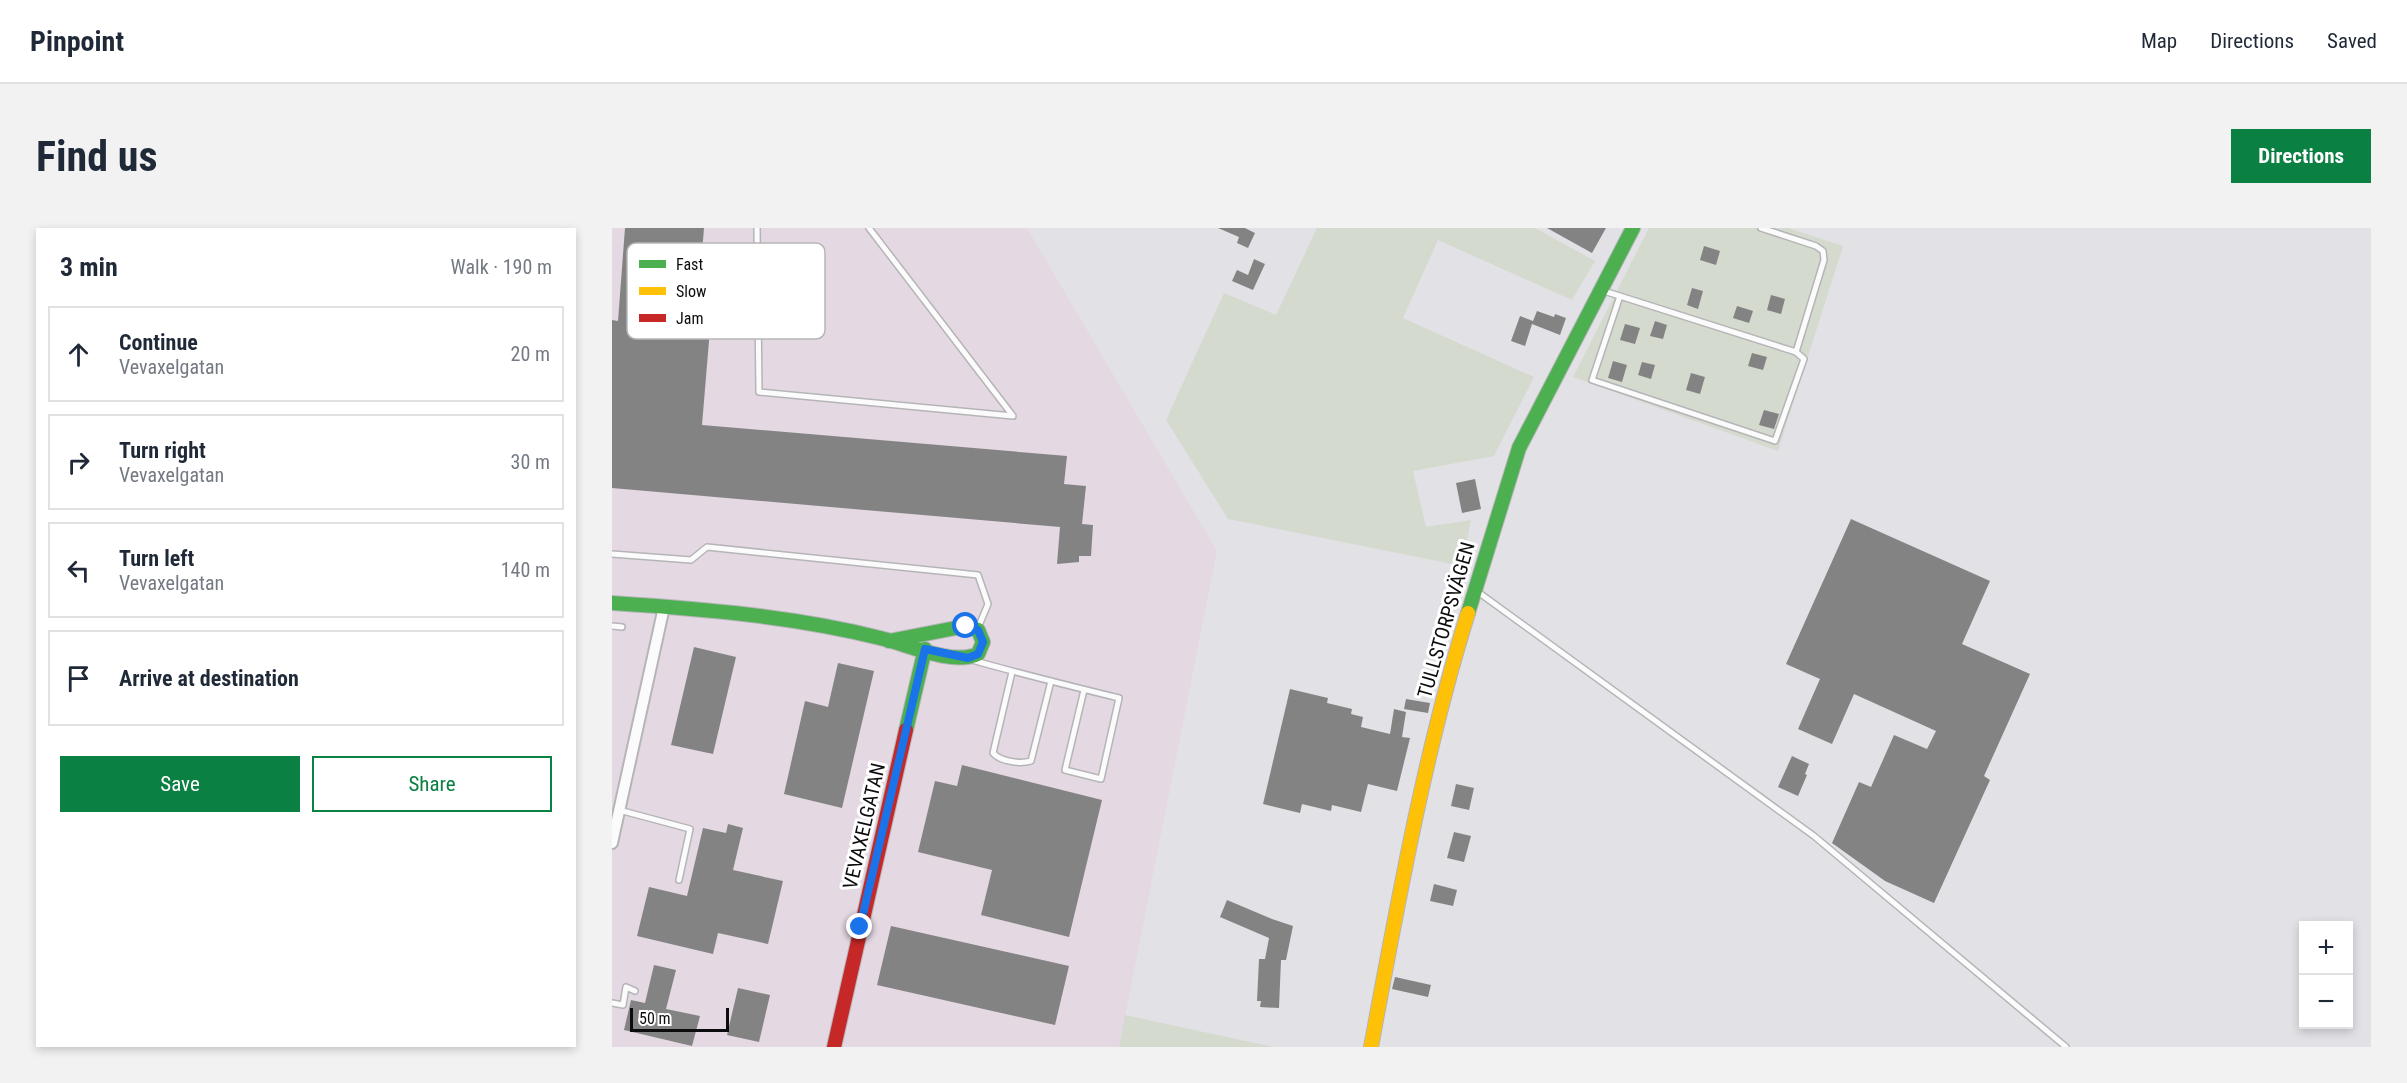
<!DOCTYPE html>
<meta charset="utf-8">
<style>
:root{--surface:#fff;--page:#f2f2f3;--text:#1f2937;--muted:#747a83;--line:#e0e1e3;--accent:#0b8043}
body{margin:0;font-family:"Roboto Condensed",sans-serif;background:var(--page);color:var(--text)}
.controls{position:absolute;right:18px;bottom:18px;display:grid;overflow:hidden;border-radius:0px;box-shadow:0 3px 9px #0003}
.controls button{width:54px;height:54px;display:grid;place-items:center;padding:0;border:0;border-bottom:2px solid var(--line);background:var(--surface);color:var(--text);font:30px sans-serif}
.scale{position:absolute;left:18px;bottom:15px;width:99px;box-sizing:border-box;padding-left:6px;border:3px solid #0c0c0e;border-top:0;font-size:16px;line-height:21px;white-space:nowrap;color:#0c0c0e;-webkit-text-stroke:4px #fff;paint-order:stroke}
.stop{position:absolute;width:18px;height:18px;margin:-14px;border:4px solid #1a73e8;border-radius:50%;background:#fff}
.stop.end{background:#1a73e8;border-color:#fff;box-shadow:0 2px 6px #0008}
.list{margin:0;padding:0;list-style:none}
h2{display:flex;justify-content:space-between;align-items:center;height:78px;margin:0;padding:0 24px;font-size:26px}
h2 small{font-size:20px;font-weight:400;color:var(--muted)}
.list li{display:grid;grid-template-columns:39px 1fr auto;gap:18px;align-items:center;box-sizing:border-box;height:96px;margin:0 12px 12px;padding:0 12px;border:2px solid var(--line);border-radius:0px}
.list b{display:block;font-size:22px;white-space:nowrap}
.list p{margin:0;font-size:20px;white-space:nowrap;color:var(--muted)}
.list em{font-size:20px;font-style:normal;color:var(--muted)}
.actions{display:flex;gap:12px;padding:18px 24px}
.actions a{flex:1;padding:14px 0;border:2px solid var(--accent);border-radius:0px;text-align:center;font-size:21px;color:var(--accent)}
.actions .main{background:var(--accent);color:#fff}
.icon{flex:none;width:33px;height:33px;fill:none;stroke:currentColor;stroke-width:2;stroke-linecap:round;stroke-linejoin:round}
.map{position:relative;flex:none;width:1759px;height:819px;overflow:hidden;border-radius:0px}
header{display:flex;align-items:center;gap:36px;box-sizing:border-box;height:84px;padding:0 30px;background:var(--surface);border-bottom:2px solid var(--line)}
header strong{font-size:28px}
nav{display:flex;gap:33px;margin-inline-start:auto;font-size:21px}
.intro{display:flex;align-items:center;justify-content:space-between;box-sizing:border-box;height:144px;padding:0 36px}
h1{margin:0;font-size:42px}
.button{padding:15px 27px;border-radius:0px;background:var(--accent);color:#fff;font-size:21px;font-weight:700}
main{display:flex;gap:36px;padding:0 36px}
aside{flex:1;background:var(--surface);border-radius:0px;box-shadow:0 3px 9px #0003}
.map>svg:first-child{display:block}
.industrial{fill:#e4d8e2}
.green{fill:#d4dacd}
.building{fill:#848384}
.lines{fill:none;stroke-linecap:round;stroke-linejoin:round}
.lane-casing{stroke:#b5b5b8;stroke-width:8}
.street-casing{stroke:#b5b5b8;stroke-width:14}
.fast-casing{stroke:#b5b5b8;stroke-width:16}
.slow-casing{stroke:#b5b5b8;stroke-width:16}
.jam-casing{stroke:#b5b5b8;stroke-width:16}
.lane{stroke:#fbfbfb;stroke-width:5}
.street{stroke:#fbfbfb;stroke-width:10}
.fast{stroke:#4caf50;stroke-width:14}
.slow{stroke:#ffc107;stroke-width:14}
.jam{stroke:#c62828;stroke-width:14}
.route{stroke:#1a73e8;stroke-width:8}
.labels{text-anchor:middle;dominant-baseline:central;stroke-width:6;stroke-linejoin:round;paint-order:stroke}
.street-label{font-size:20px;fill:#0c0c0e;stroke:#fff}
.key{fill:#fff;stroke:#b6b6b7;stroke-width:1.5}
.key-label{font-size:16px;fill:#0c0c0e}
</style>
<header>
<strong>Pinpoint</strong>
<nav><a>Map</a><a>Directions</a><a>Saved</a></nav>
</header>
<div class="intro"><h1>Find us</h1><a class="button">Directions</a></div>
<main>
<aside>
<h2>3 min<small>Walk · 190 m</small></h2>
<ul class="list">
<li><svg class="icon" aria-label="ahead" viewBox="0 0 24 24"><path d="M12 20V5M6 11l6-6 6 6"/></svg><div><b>Continue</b><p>Vevaxelgatan</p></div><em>20 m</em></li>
<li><svg class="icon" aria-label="right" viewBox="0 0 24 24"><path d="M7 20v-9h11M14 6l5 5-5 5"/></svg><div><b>Turn right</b><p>Vevaxelgatan</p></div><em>30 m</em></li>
<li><svg class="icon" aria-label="left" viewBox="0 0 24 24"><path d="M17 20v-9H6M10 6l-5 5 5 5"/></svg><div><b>Turn left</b><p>Vevaxelgatan</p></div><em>140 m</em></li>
<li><svg class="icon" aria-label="arrive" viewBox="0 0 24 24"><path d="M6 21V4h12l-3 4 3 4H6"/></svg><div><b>Arrive at destination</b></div></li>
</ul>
<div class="actions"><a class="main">Save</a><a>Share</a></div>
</aside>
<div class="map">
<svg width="1759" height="819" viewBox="0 0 1759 819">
<rect width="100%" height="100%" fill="#e2e2e6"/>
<path class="industrial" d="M 0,0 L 415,0 L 605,323 L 507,819 L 0,819 Z"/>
<g class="green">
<path d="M 705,0 L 923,0 L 983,33 L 960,72 L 826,12 L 791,90 L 922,149 L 882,228 L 801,243 L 814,299 L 859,292 L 850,338 L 616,291 L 554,192 L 612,65 L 664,87 Z"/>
<path d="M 1037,0 L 1176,0 L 1231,18 L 1166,223 L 961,149 Z"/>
<path d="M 513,787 L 661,819 L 507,819 Z"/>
</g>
<g class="building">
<path d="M 13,0 L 92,0 L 84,100 L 98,101 L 90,197 L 455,228 L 452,256 L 474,258 L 470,296 L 481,297 L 479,328 L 467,328 L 467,334 L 445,336 L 448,299 L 0,260 L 0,92 L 6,93 Z"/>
<path d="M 606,0 L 633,0 L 643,5 L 636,20 L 625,15 L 627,9 Z"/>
<path d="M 935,0 L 994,0 L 980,25 Z"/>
<path d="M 1092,18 L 1108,23 L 1104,37 L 1088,32 Z"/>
<path d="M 642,31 L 653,36 L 641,62 L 620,53 L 625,42 L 636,47 Z"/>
<path d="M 1080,60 L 1091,63 L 1086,81 L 1075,77 Z"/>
<path d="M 1159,67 L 1173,71 L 1169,86 L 1155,82 Z"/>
<path d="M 1125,78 L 1141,83 L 1137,95 L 1121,90 Z"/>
<path d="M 925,83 L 942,89 L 943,86 L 954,90 L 948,107 L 920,96 L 913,118 L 899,113 L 908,88 L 921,93 Z"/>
<path d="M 1043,93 L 1055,97 L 1051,111 L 1038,108 Z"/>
<path d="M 1013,96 L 1028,100 L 1023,116 L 1008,112 Z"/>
<path d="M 1140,125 L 1155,129 L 1151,142 L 1136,138 Z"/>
<path d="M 1001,133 L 1015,137 L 1010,154 L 996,150 Z"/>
<path d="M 1030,134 L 1043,137 L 1039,151 L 1026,147 Z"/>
<path d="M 1079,145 L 1093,149 L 1088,166 L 1074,162 Z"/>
<path d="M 1152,182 L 1167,186 L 1162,201 L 1147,197 Z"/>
<path d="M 863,251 L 869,281 L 850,285 L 844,255 Z"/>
<path d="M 1239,291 L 1378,353 L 1350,416 L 1418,446 L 1372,548 L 1378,552 L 1322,675 L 1273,653 L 1220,615 L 1247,554 L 1259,559 L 1282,507 L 1315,521 L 1324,503 L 1242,466 L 1220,516 L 1186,501 L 1208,451 L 1174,436 Z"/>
<path d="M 82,419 L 124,429 L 101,526 L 59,517 Z"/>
<path d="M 226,435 L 262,443 L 230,580 L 172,566 L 193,473 L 216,479 Z"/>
<path d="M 678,461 L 716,470 L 715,475 L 740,481 L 739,486 L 751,489 L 749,499 L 778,506 L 782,481 L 794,484 L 790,509 L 798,510 L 785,563 L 756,556 L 749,584 L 720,577 L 719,583 L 690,576 L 688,585 L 651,576 Z"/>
<path d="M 794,471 L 818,475 L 816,485 L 792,481 Z"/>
<path d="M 1180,528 L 1197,536 L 1193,546 L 1195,547 L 1186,568 L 1166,559 Z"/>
<path d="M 350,537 L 490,572 L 457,709 L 369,687 L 380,642 L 306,624 L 323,553 L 345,558 Z"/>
<path d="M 844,556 L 862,560 L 857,582 L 839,578 Z"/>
<path d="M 116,596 L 131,600 L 121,642 L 171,653 L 156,716 L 106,705 L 101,726 L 25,708 L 37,659 L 75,668 L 91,600 L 114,605 Z"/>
<path d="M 842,604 L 859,608 L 852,634 L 835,630 Z"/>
<path d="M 822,656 L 845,662 L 841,678 L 818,673 Z"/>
<path d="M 615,672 L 660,691 L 681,698 L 674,732 L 669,732 L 667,780 L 648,779 L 649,773 L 645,773 L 647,731 L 653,731 L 657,710 L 608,689 Z"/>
<path d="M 279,698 L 457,738 L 443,797 L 265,757 Z"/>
<path d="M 42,737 L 64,742 L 54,781 L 88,788 L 80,818 L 12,802 L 19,772 L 33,775 Z"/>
<path d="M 783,749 L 819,757 L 816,769 L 780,761 Z"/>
<path d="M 126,760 L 158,767 L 147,814 L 115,807 Z"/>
</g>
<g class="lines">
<defs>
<g id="lane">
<path d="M 145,0 L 147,164 L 401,188 L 257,0"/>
<path d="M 992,63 L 1184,124 L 1212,32 L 1211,23 L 1204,18 L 1149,0"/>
<path d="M 1008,68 L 980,152 L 1163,213 L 1192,131 L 1184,124"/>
<path d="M 0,326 L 79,332 L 95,319 L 366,347 L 376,376 L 366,400"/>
<path d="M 866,364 L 1202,608 L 1454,819"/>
<path d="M 0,398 L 10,399"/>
<path d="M 360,432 C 409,446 458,458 507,470 L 489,551 L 453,542 L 472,462"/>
<path d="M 400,444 L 381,525 C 389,534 409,536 419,533 L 439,453"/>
<path d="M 7,582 L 78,601 L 67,652"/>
<path d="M 0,775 L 11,777 L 14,759 L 23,763"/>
</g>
<path id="street" d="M 0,615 L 52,379"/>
<g id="fast">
<path d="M 0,375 C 90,381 181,388 268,410 C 294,416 341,438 366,426 L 371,414 L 366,402 L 354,398 L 277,413"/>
<path d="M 856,385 L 907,220 L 1021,0"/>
<path d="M 294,502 L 313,421"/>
</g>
<path id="slow" d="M 759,819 C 786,674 812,526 856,385"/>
<path id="jam" d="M 222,819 L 294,502"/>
</defs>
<use href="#lane" class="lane-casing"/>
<use href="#street" class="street-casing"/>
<use href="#fast" class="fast-casing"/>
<use href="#slow" class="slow-casing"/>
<use href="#jam" class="jam-casing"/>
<use href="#lane" class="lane"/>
<use href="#street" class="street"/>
<use href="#fast" class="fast"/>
<use href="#slow" class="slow"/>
<use href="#jam" class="jam"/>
</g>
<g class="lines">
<path class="route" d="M 248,699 L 313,421 L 356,430 L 366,426 L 371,414 L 366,402 L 354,398"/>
</g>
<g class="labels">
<g class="street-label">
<text transform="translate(834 392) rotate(-74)">TULLSTORPSVÄGEN</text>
<text transform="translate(252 598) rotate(-77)">VEVAXELGATAN</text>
</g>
</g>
<rect x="15" y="15" width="198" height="96" rx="9" class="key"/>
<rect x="27" y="32" width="27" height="8" fill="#4caf50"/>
<rect x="27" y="59" width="27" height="8" fill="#ffc107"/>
<rect x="27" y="86" width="27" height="8" fill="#c62828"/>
<g class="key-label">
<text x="64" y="42">Fast</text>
<text x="64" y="69">Slow</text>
<text x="64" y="96">Jam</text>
</g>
</svg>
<div class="controls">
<button>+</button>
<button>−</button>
</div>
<div class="scale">50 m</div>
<div class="stop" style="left:354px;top:398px"></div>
<div class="stop end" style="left:248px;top:699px"></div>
</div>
</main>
